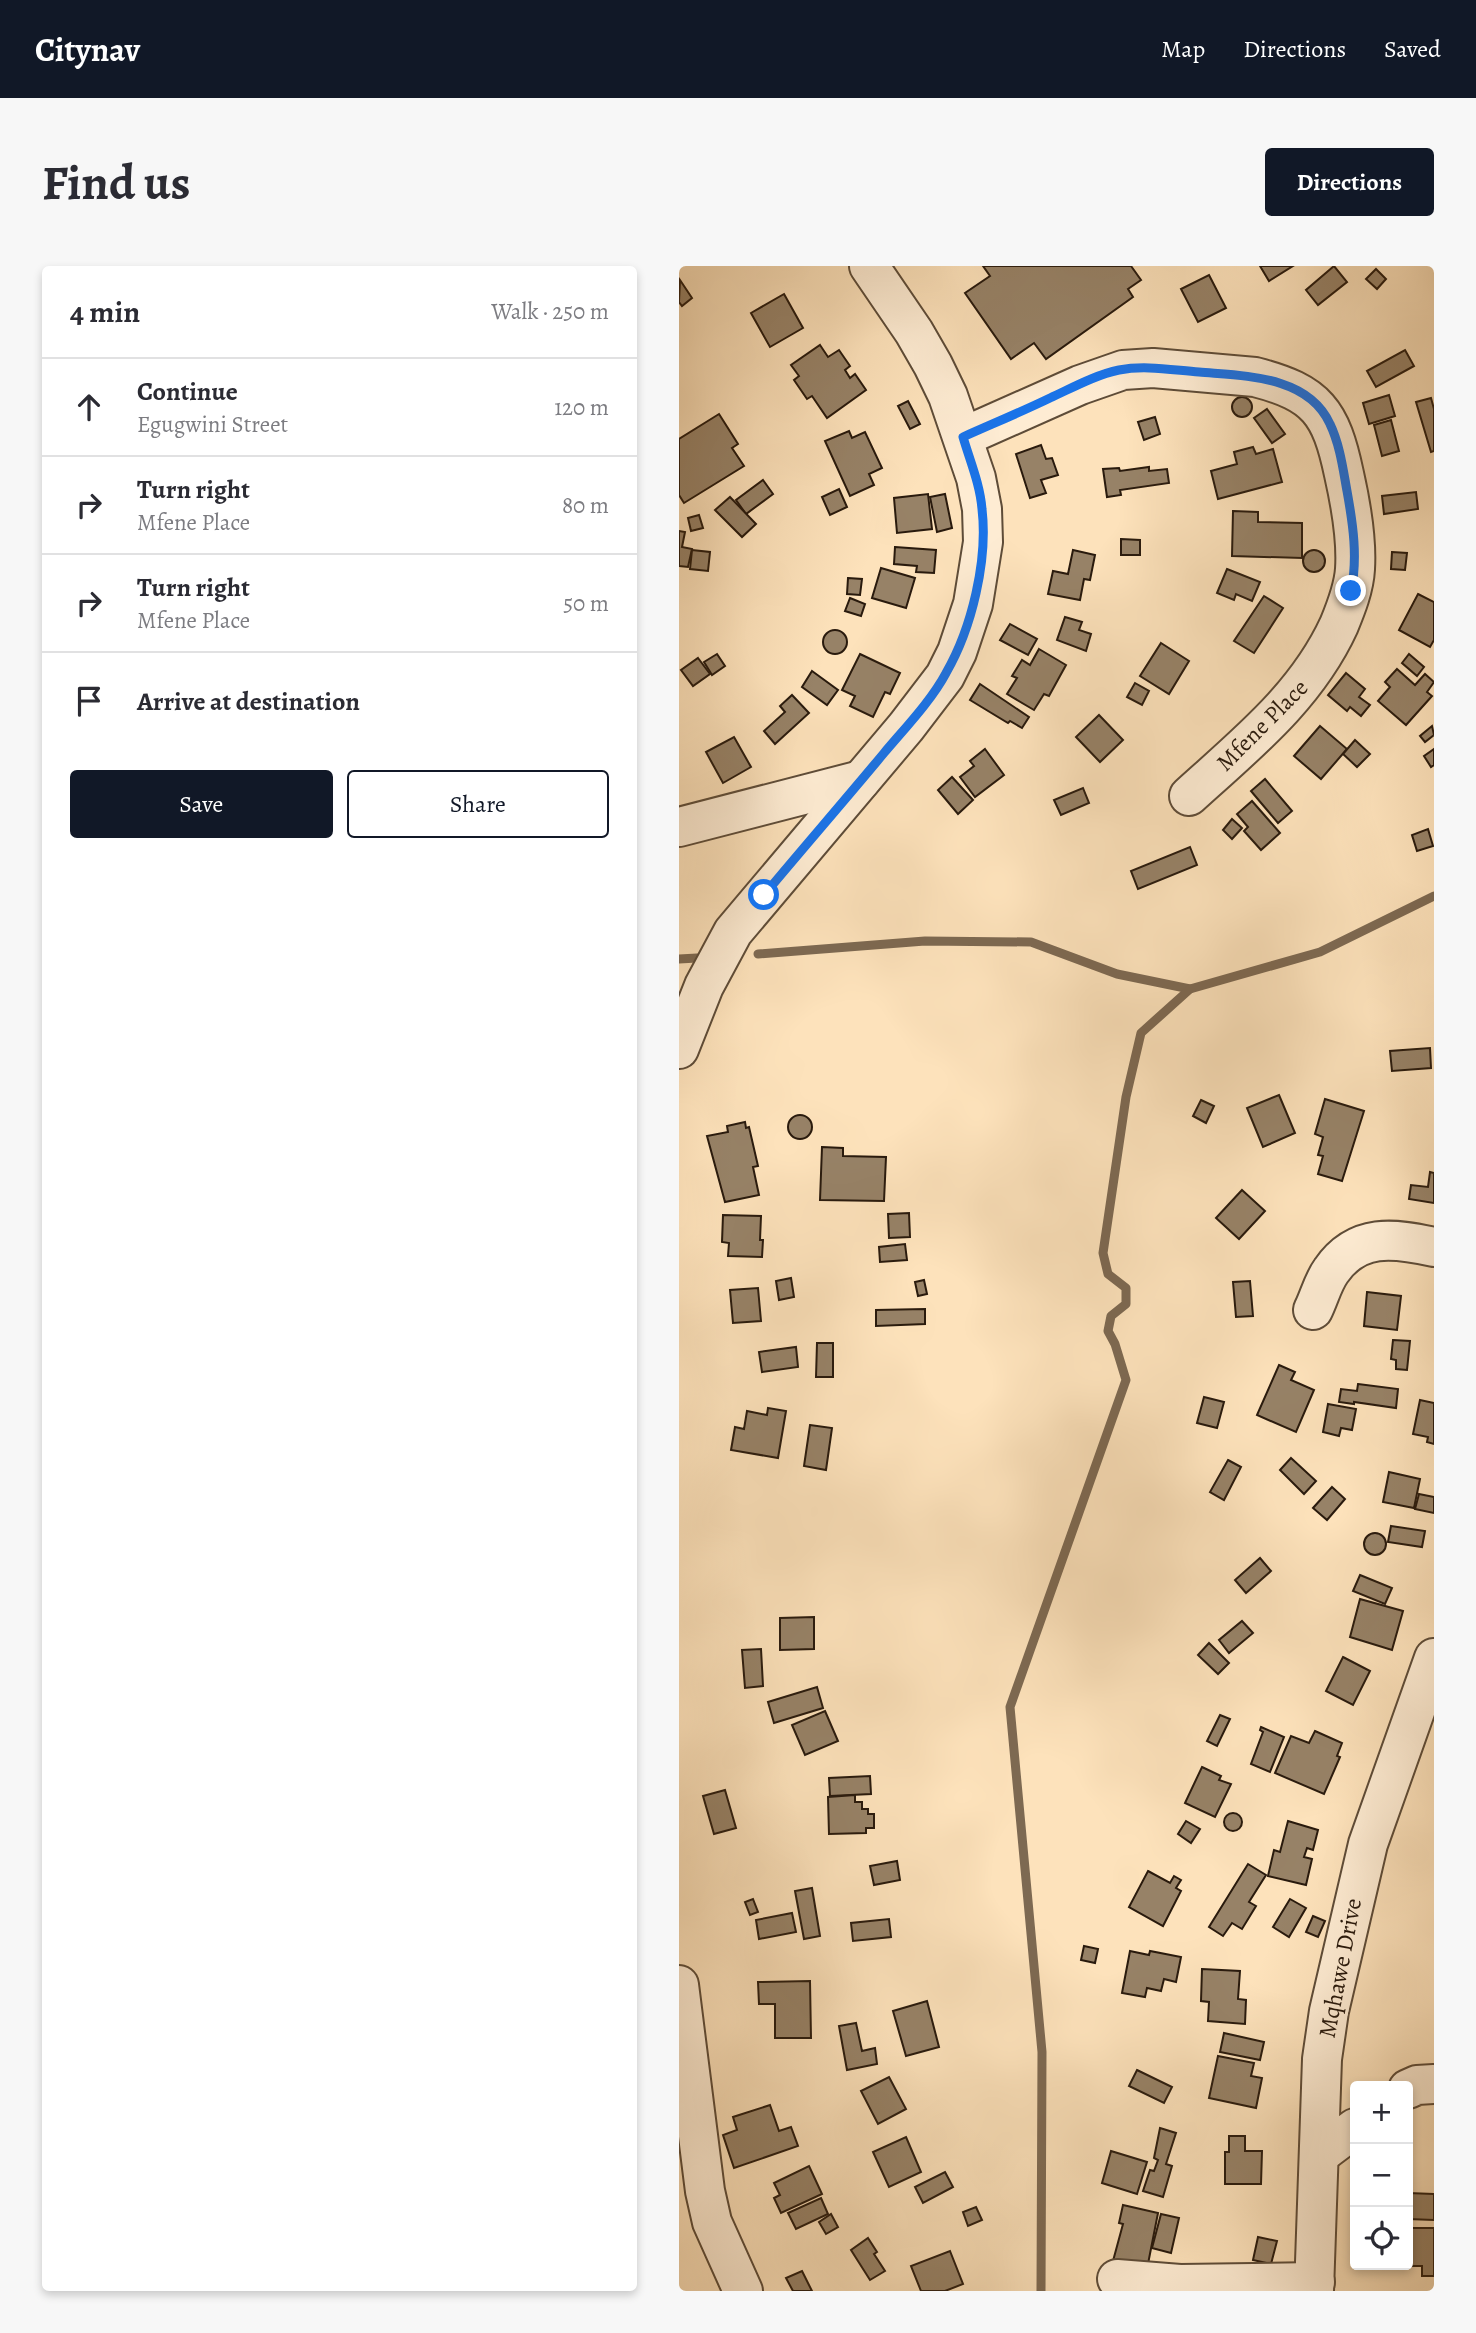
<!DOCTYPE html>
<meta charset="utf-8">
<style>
:root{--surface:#fff;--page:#f7f7f7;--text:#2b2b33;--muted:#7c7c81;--line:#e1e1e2;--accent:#111827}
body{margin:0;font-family:Alegreya,serif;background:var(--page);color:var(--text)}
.controls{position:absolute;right:21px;bottom:21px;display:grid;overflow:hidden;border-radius:7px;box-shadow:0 4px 10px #0003}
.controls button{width:63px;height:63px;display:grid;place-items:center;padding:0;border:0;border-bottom:2px solid var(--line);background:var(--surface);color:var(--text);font:35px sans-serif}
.stop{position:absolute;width:21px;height:21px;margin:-16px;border:5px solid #1a73e8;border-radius:50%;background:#fff}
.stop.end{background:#1a73e8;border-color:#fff;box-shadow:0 2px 7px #0008}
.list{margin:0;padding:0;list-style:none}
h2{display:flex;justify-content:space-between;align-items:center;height:91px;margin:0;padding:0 28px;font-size:30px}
h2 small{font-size:23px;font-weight:400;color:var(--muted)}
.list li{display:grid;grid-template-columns:46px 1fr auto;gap:21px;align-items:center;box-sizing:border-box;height:98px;padding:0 28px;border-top:2px solid var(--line)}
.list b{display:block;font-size:26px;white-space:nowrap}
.list p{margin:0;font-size:23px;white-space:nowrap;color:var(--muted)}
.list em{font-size:23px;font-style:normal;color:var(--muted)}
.actions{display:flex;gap:14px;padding:21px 28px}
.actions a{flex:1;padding:16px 0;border:2px solid var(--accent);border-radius:7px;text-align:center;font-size:24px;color:var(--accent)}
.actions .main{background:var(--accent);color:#fff}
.icon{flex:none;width:38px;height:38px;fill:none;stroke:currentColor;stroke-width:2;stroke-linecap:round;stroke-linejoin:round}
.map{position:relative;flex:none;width:755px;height:2025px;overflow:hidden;border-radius:7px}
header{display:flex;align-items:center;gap:42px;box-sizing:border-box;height:98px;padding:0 35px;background:var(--accent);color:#fff}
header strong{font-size:33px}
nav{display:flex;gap:38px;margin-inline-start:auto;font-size:24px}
.intro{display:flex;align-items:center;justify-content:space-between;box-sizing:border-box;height:168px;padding:0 42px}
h1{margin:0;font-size:49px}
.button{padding:18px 32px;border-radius:7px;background:var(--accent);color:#fff;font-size:24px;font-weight:700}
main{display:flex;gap:42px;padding:0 42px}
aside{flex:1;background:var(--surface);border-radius:7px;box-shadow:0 4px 10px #0003}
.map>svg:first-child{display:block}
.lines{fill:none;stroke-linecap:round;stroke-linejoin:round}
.stream{stroke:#7d6952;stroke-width:9}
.building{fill:#978267;stroke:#291a0d;stroke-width:2}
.minor-casing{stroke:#5e4c38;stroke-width:42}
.minor{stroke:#feecd3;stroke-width:38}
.route{stroke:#1a73e8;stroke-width:9}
.labels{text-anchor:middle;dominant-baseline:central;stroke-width:6;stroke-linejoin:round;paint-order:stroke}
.street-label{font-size:24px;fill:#291a0d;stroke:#feecd3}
</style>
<header>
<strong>Citynav</strong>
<nav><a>Map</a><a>Directions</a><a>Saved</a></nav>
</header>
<div class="intro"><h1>Find us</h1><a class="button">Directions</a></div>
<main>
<aside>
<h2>4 min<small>Walk · 250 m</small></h2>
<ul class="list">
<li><svg class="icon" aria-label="ahead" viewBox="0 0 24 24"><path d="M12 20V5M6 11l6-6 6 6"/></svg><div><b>Continue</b><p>Egugwini Street</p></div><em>120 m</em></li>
<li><svg class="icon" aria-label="right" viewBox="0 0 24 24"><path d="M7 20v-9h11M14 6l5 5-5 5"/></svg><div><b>Turn right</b><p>Mfene Place</p></div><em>80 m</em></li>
<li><svg class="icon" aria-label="right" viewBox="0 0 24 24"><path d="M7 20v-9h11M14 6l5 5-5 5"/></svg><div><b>Turn right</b><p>Mfene Place</p></div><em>50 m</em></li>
<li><svg class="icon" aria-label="arrive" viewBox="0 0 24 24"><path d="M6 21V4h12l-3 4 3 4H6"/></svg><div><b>Arrive at destination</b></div></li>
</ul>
<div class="actions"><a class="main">Save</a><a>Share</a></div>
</aside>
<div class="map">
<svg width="755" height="2025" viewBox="0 0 755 2025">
<rect width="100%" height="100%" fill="#fde2bb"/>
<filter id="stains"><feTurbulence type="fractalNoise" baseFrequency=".00286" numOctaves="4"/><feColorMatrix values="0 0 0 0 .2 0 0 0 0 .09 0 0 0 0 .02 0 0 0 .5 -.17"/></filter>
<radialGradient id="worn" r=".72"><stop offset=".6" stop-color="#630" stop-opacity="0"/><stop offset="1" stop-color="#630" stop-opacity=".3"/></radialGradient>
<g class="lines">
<g class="stream">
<path d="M 79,688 L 246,675 L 352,676 L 438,708 L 511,723"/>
<path d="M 0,693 L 18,692"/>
<path d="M 362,2025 L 363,1786 L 331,1441 L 447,1114 L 436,1078 L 429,1065 L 432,1050 L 447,1038 L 447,1022 L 429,1008 L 424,987 L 447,831 L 462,767 L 511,723 L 641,686 L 755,630"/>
</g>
</g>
<g class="building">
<path d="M 304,0 L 452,0 L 462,14 L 449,23 L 454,31 L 367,93 L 355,77 L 332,93 L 286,27 L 311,10 Z"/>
<path d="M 581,0 L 614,0 L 590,15 Z"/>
<path d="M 655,0 L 668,16 L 639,39 L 627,24 Z"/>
<path d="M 697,3 L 707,13 L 698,23 L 687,13 Z"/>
<path d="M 530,9 L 547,42 L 519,56 L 502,23 Z"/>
<path d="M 1,14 L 13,32 L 3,40 L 0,36 Z"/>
<path d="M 105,28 L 124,62 L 91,81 L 72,47 Z"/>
<path d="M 141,79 L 149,91 L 160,84 L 171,100 L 166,104 L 171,112 L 176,108 L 187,124 L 148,152 L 133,130 L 128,133 L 115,114 L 120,110 L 112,99 Z"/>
<path d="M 726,84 L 735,100 L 697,121 L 688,105 Z"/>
<path d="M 710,129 L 716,150 L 690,158 L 684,137 Z"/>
<circle cx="563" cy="141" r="10"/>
<path d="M 752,132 L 755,143 L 755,185 L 752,186 L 737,136 Z"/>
<path d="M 229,135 L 241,158 L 231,163 L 219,140 Z"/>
<path d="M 588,143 L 606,168 L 593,177 L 575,152 Z"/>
<path d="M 40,148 L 59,178 L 53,182 L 65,200 L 5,237 L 0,229 L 0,173 Z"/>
<path d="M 476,151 L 481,168 L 465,174 L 459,156 Z"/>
<path d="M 712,154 L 720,185 L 703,190 L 695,159 Z"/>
<path d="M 170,165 L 173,172 L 186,166 L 203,202 L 190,208 L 195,219 L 171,230 L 146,175 Z"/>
<path d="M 362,179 L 367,193 L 373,192 L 379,209 L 362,214 L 367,227 L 351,232 L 337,188 Z"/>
<path d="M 574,181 L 577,188 L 594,183 L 603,216 L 539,233 L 532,205 L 558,198 L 555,186 Z"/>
<path d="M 470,201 L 470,205 L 488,203 L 490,217 L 441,224 L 442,229 L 428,231 L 424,203 L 440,202 L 441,205 Z"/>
<path d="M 84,214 L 94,228 L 67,248 L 57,234 Z"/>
<path d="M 160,223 L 168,241 L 151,249 L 143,231 Z"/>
<path d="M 737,226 L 739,243 L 705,248 L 703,230 Z"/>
<path d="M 249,228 L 253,263 L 218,267 L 215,232 Z"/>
<path d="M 266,228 L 273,262 L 258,266 L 251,231 Z"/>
<path d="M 51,231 L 77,258 L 63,271 L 36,244 Z"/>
<path d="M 554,245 L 579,246 L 579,256 L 623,257 L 623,292 L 553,290 Z"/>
<path d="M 20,249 L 24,262 L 12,265 L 9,252 Z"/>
<path d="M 0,265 L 6,266 L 3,281 L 13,283 L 9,301 L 0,300 Z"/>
<path d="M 442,273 L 461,274 L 461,289 L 442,289 Z"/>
<path d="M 216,281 L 257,284 L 255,307 L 237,306 L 238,300 L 215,298 Z"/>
<path d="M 13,284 L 31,286 L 29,305 L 11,303 Z"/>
<path d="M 394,284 L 416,289 L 411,314 L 405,313 L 401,334 L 369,328 L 374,305 L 389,308 Z"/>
<circle cx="635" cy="295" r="11"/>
<path d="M 713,286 L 728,287 L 726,304 L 712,303 Z"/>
<path d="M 202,302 L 236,312 L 227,342 L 193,332 Z"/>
<path d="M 548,303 L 581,316 L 573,335 L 557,328 L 555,334 L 538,327 Z"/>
<path d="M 169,312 L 183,313 L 181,329 L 168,328 Z"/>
<path d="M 739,328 L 755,336 L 755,374 L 751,381 L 720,364 Z"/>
<path d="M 585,330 L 604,342 L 575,387 L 555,375 Z"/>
<path d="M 171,332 L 186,338 L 182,350 L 166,345 Z"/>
<path d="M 386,351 L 403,356 L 400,364 L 412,368 L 407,385 L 378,374 Z"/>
<path d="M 331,358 L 358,373 L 349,389 L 321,374 Z"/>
<circle cx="156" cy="376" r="12"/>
<path d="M 482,377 L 510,395 L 490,428 L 461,410 Z"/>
<path d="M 360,383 L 387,399 L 370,430 L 365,428 L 355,444 L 328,428 L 338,412 L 333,410 L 343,394 L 351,399 Z"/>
<path d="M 38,388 L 46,400 L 33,409 L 25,396 Z"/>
<path d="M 181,388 L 221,407 L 211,428 L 206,426 L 194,451 L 171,440 L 176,430 L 163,424 Z"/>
<path d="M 730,388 L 745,401 L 738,410 L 723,397 Z"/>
<path d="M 19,392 L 31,408 L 14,420 L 2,404 Z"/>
<path d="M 718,403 L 736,419 L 746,408 L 755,416 L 748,426 L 753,430 L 727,459 L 699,435 L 711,421 L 706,416 Z"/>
<path d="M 133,405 L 159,424 L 148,439 L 123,421 Z"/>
<path d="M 667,407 L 686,423 L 680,431 L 691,439 L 682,450 L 671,441 L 668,445 L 649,429 Z"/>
<path d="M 456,417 L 470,425 L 463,439 L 448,431 Z"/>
<path d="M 301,418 L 350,451 L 343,462 L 331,455 L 329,457 L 291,434 Z"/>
<path d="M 113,429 L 130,447 L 96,478 L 85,465 L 106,446 L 101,440 Z"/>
<path d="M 420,449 L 444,474 L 421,496 L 397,471 Z"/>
<path d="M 641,460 L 668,483 L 642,513 L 615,490 Z"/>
<path d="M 753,460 L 755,469 L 746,476 L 741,470 Z"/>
<path d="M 55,471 L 72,501 L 44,517 L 27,486 Z"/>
<path d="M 676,474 L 691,488 L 678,501 L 664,488 Z"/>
<path d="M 306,483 L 325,509 L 296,531 L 281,511 L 295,500 L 291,495 Z"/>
<path d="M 755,483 L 755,499 L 752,501 L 745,490 Z"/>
<path d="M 273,511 L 294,534 L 279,548 L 259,524 Z"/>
<path d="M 586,513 L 613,545 L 599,557 L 572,525 Z"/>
<path d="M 404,522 L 410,537 L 382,549 L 375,534 Z"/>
<path d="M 573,535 L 601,567 L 582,584 L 565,565 L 569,561 L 558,548 Z"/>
<path d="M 553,553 L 563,562 L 553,573 L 544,564 Z"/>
<path d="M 749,563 L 754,580 L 738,585 L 733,569 Z"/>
<path d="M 511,581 L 518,599 L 459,623 L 452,605 Z"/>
<path d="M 751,782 L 752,802 L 713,805 L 711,785 Z"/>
<path d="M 600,829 L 616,867 L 584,881 L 568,842 Z"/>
<path d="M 646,833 L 685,845 L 663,915 L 639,908 L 644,890 L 639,889 L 644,871 L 636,868 Z"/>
<path d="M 522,834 L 535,840 L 527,857 L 514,850 Z"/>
<circle cx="121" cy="861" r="12"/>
<path d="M 66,856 L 67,862 L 70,861 L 79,900 L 74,901 L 80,929 L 46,936 L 28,870 L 49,866 L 48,860 Z"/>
<path d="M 143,881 L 164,882 L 164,890 L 207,891 L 205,935 L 141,934 Z"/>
<path d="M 751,906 L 755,907 L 755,937 L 730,933 L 732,919 L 749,921 Z"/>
<path d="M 563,924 L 586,945 L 560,973 L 537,952 Z"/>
<path d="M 230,947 L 231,971 L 210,972 L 209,948 Z"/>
<path d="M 44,949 L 82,950 L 81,974 L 84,974 L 83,991 L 49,990 L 50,977 L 43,976 Z"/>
<path d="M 226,978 L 228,994 L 201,996 L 200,981 Z"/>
<path d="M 112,1012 L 115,1031 L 100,1034 L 97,1015 Z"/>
<path d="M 245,1014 L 248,1028 L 239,1030 L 236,1016 Z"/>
<path d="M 571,1015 L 574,1050 L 557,1051 L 554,1016 Z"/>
<path d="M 79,1022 L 82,1055 L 54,1057 L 51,1024 Z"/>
<path d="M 688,1026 L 722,1030 L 718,1064 L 685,1060 Z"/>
<path d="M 246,1043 L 246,1058 L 197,1060 L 197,1044 Z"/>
<path d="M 714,1074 L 731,1075 L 728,1104 L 717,1103 L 717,1094 L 712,1093 Z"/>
<path d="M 138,1077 L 154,1077 L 154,1111 L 137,1111 Z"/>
<path d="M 117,1081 L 119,1101 L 83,1106 L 80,1086 Z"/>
<path d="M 600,1099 L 616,1106 L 612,1114 L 635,1124 L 617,1166 L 578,1149 Z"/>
<path d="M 679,1118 L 719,1123 L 717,1142 L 675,1136 L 675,1138 L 660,1136 L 662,1123 L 678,1125 Z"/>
<path d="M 525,1131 L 545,1136 L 538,1162 L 518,1157 Z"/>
<path d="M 741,1134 L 755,1137 L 755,1178 L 748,1176 L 749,1171 L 734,1168 Z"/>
<path d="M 649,1138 L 677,1143 L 673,1164 L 662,1162 L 660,1170 L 644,1166 Z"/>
<path d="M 89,1142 L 107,1145 L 99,1192 L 52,1184 L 56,1161 L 65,1163 L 68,1145 L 88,1149 Z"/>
<path d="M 131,1159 L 153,1162 L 147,1204 L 125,1200 Z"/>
<path d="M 612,1192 L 637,1215 L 625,1228 L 601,1204 Z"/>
<path d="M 549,1194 L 562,1201 L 545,1234 L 531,1226 Z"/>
<path d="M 710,1206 L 741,1213 L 735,1242 L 704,1236 Z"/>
<path d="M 653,1221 L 666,1233 L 648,1254 L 634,1242 Z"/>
<path d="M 740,1228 L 755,1231 L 755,1247 L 736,1243 Z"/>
<path d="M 712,1260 L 746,1265 L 743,1281 L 709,1276 Z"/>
<circle cx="696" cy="1278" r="11"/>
<path d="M 581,1292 L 592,1305 L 567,1327 L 556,1314 Z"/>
<path d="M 681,1309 L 713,1322 L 706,1338 L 674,1325 Z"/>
<path d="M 681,1333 L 724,1345 L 713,1384 L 671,1371 Z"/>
<path d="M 135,1351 L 135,1383 L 101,1384 L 101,1352 Z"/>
<path d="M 563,1355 L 574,1367 L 550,1387 L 540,1374 Z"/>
<path d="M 530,1377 L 550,1397 L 539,1408 L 519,1389 Z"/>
<path d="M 82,1383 L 84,1420 L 66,1422 L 63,1384 Z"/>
<path d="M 664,1391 L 691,1405 L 674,1439 L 647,1425 Z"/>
<path d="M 138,1421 L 144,1442 L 95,1457 L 89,1436 Z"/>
<path d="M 146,1445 L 159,1475 L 126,1489 L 113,1459 Z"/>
<path d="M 541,1449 L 551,1453 L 538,1480 L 528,1475 Z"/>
<path d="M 582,1461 L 605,1471 L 591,1506 L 572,1498 L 584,1466 L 581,1464 Z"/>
<path d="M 636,1465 L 663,1477 L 658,1490 L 661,1491 L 645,1528 L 596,1507 L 612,1470 L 630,1477 Z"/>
<path d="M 523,1501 L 542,1510 L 540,1514 L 552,1518 L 536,1551 L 506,1537 Z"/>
<path d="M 191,1510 L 192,1528 L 151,1530 L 150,1512 Z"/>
<path d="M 46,1524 L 57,1562 L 35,1568 L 24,1530 Z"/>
<path d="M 176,1529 L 176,1536 L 183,1536 L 183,1543 L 189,1543 L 189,1548 L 195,1548 L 195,1562 L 187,1562 L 187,1567 L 150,1568 L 149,1531 Z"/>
<circle cx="554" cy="1556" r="9"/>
<path d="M 507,1555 L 521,1563 L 512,1577 L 499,1568 Z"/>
<path d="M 609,1555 L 639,1564 L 634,1584 L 628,1582 L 625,1591 L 633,1593 L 627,1619 L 589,1610 L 595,1584 L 601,1586 Z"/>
<path d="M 218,1595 L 221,1614 L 195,1619 L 191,1600 Z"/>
<path d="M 569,1598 L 587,1609 L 570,1636 L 577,1640 L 563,1663 L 553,1657 L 544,1670 L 530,1661 Z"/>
<path d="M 469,1605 L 491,1617 L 495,1610 L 502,1614 L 497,1622 L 502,1625 L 484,1660 L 450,1641 Z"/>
<path d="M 133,1622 L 141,1670 L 125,1673 L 116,1625 Z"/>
<path d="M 74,1633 L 79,1646 L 71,1649 L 66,1636 Z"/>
<path d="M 611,1633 L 627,1642 L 610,1671 L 594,1661 Z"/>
<path d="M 113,1647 L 117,1666 L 80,1673 L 77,1654 Z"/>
<path d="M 634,1650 L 646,1655 L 639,1671 L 627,1666 Z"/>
<path d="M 210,1653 L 212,1671 L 174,1675 L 172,1657 Z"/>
<path d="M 405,1680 L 419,1683 L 416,1697 L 402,1694 Z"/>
<path d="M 451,1685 L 470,1689 L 471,1685 L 502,1691 L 497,1716 L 485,1713 L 482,1725 L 468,1722 L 466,1731 L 443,1727 Z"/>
<path d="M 523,1703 L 561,1705 L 559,1733 L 567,1734 L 566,1758 L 529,1755 L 530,1736 L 522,1735 Z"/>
<path d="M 131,1715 L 132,1772 L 96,1772 L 96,1738 L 80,1738 L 79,1716 Z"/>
<path d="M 248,1735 L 260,1781 L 227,1790 L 214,1745 Z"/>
<path d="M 177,1757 L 183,1785 L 196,1782 L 198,1798 L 168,1804 L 160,1760 Z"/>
<path d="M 545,1767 L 585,1776 L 581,1794 L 541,1786 Z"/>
<path d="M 539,1790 L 575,1797 L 572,1810 L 583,1812 L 577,1842 L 530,1832 Z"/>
<path d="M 458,1804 L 493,1821 L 485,1837 L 450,1820 Z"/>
<path d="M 210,1811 L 227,1843 L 199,1858 L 182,1825 Z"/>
<path d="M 91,1839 L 100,1865 L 112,1861 L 119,1880 L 55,1902 L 44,1869 L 58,1864 L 54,1851 Z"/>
<path d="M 481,1862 L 497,1867 L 487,1898 L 493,1900 L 484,1931 L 464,1925 L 471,1904 L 475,1905 L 479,1894 L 475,1892 Z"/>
<path d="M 550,1870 L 566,1870 L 566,1885 L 583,1885 L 582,1918 L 546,1918 L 546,1886 L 550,1886 Z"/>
<path d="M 227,1871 L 242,1906 L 210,1921 L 194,1886 Z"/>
<path d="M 432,1885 L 468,1896 L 458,1928 L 423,1917 Z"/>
<path d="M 130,1900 L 143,1928 L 102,1947 L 95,1932 L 101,1929 L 95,1917 Z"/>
<path d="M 266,1906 L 274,1921 L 244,1937 L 236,1921 Z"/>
<path d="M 729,1927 L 755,1928 L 755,1954 L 729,1953 Z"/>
<path d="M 142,1932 L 149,1948 L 117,1963 L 109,1947 Z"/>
<path d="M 444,1939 L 479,1947 L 468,2003 L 434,1995 L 444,1958 L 440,1957 Z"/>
<path d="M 297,1941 L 303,1954 L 289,1960 L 284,1946 Z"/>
<path d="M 152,1948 L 159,1961 L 147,1968 L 140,1956 Z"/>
<path d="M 482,1948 L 500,1952 L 492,1987 L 473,1982 Z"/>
<path d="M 729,1962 L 755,1962 L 755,2010 L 743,2010 L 743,2000 L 709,2000 L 729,1999 Z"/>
<path d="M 579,1971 L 598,1975 L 592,1998 L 574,1994 Z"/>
<path d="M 189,1972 L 198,1986 L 195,1988 L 206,2005 L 191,2014 L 172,1984 Z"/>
<path d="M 271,1985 L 284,2018 L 266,2025 L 242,2025 L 232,2000 Z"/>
<path d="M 123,2005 L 133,2025 L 114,2025 L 107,2012 Z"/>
</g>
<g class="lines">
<defs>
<g id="minor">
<path d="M 284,171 L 401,119 L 444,104 L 474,102 L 576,111 C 638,127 652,146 665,208 C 672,239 678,272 676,303 C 675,322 667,342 660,359 C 627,431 566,479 510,530"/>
<path d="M 0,561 L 182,514"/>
<path d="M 0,783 L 25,720 L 54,666 L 227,461 L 266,410 L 278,386 L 294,338 L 304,276 L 303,243 L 297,212 L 269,130 L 254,99 L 235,66 L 190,0"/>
<path d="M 634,1044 C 640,1032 644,1016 652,1005 C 678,967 715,972 755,981"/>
<path d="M 0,1719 L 26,1925 L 33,1956 L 64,2025"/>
<path d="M 729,1823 L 738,1819 L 755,1818"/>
<path d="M 640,1889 L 676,1862"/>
<path d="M 438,2013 L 501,2018 L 636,2016"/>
<path d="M 635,2025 L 643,1793 L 650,1745 L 689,1578 L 755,1392"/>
</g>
</defs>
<use href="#minor" class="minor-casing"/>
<use href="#minor" class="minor"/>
</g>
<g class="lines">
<path class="route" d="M 85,629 C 125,581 166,534 205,487 C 226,462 252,435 267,407 C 293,362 309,294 303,243 C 301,218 291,195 284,171 C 313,158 342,146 371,132 C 393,122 416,109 440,104 C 466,99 493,104 520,106 C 564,110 629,109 651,158 C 661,179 664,203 668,225 C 674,258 679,292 672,325"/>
</g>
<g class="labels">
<g class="street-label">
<text transform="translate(583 459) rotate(-45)">Mfene Place</text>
<text transform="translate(661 1702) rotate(-79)">Mqhawe Drive</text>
</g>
</g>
<rect width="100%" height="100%" filter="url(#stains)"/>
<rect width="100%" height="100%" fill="url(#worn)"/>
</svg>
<div class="controls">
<button>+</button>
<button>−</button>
<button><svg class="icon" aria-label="locate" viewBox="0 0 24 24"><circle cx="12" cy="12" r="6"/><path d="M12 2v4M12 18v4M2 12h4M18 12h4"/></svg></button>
</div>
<div class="stop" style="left:85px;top:629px"></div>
<div class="stop end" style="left:672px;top:325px"></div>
</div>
</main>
